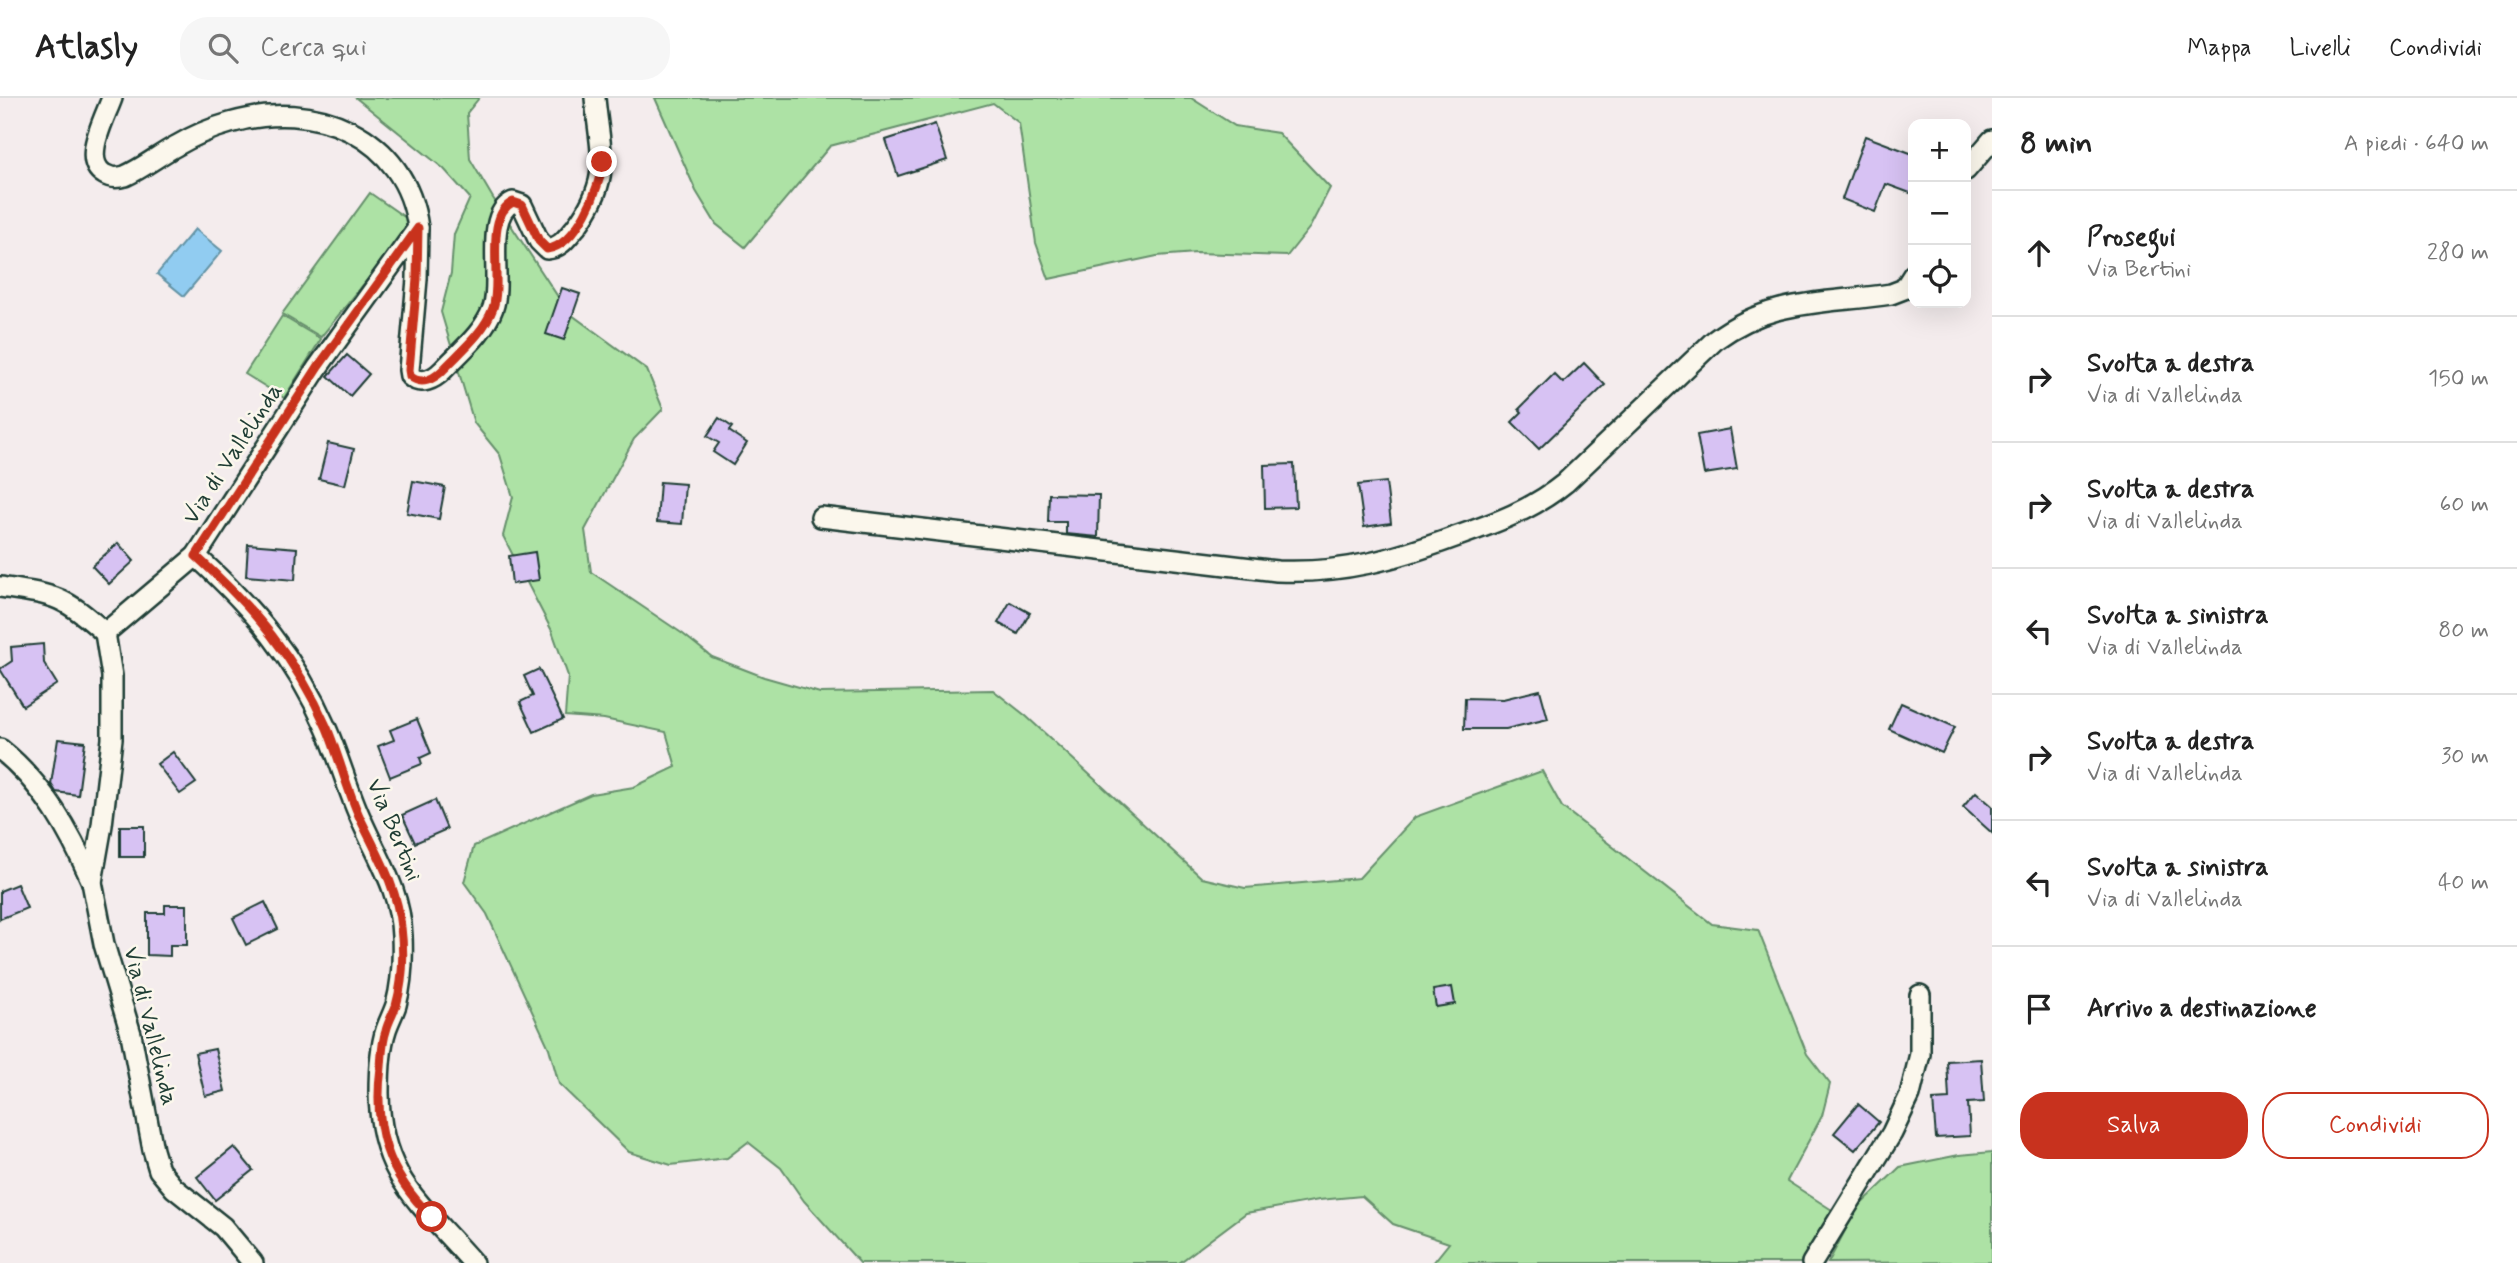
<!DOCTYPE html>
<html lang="it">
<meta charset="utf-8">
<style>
:root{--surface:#fff;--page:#f6f6f6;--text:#222;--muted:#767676;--line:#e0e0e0;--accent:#c8321e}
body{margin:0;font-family:Mynerve,sans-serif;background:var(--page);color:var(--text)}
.controls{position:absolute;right:21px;top:21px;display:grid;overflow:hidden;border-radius:14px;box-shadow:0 7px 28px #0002}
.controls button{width:63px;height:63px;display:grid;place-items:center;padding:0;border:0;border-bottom:2px solid var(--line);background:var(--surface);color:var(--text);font:35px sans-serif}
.stop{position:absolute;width:21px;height:21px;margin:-16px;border:5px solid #c8321e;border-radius:50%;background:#fff}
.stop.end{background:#c8321e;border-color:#fff;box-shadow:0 2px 7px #0008}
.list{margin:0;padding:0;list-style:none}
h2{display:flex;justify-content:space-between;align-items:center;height:91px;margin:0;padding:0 28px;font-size:30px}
h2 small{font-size:23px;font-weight:400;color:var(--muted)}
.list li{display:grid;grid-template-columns:46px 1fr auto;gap:21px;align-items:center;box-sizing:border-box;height:126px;padding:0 28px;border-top:2px solid var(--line)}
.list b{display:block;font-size:26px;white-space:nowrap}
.list p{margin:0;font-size:23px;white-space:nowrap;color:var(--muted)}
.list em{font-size:23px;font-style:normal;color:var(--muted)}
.actions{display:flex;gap:14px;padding:21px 28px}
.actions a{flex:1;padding:16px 0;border:2px solid var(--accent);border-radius:28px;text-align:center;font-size:24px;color:var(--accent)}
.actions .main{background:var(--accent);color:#fff}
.icon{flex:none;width:38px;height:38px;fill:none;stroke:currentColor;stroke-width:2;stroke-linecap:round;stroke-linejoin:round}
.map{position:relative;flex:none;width:1992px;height:1165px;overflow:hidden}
header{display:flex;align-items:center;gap:42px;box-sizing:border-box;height:98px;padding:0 35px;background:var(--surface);border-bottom:2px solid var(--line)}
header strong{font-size:33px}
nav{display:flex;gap:38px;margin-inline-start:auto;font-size:24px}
.search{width:490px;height:63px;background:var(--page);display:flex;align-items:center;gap:18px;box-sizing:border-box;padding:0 24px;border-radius:28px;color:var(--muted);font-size:26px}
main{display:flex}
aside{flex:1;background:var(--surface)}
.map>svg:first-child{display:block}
.green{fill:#ade2a5;stroke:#66906c;stroke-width:2}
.water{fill:#91ccf1;stroke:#6393a5;stroke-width:2}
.building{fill:#d7c2f3;stroke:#1f3d34;stroke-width:2}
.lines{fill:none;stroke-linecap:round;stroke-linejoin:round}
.street-casing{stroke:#1f3d34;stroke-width:24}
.street{stroke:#fbf7ec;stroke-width:19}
.route{stroke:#c8321e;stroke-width:9}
.labels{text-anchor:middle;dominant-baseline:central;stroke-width:5;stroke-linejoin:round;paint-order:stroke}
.street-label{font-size:24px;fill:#1f3d34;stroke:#fbf7ec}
</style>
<header>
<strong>Atlasly</strong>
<div class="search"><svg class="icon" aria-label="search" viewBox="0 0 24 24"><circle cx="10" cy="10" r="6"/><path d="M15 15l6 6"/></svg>Cerca qui</div>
<nav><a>Mappa</a><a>Livelli</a><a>Condividi</a></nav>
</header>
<main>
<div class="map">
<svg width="1992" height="1165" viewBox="0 0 1992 1165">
<rect width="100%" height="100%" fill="#f4eced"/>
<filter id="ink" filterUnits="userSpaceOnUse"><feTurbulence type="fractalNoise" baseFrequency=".0143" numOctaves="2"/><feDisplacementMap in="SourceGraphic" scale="14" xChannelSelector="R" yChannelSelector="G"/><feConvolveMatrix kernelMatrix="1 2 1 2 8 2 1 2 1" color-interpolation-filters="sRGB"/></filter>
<g filter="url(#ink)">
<g class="green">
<path d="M 356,0 L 479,0 L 467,15 L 470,61 L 493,100 L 568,214 L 647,272 L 663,311 L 634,341 L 585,432 L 591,474 L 683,536 L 712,559 L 764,579 L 820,595 L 993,592 L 1026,618 L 1202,780 L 1245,790 L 1359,780 L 1415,719 L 1542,673 L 1562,709 L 1712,826 L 1758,832 L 1807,956 L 1830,986 L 1822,1018 L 1787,1083 L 1832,1112 L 1803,1165 L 1433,1165 L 1449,1145 L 1393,1126 L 1362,1098 L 1319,1102 L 1246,1115 L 1179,1165 L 860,1165 L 804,1103 L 781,1070 L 748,1044 L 727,1060 L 671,1067 L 629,1054 L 559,986 L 549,950 L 487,816 L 464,784 L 474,748 L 591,696 L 634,689 L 676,669 L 666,634 L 604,621 L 565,618 L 568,578 L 552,533 L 503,438 L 513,399 L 500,357 L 474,325 L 441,214 L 451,175 L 454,136 L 470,100 L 444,71 Z"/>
<path d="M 655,0 L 1191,0 L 1235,28 L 1278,35 L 1330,90 L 1310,129 L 1287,158 L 1196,155 L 1157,158 L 1049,181 L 1036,145 L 1019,25 L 993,5 L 830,48 L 745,149 L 716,126 L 696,93 Z"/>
<path d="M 370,95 L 413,125 L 321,239 L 282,216 Z"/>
<path d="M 282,218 L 321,241 L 284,300 L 245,276 Z"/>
<path d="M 1992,1054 L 1992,1164 L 1828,1165 L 1857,1110 L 1900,1069 L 1959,1057 Z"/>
</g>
<path class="water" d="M 195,131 L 222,153 L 184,198 L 157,176 Z"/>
<g class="building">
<path d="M 935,26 L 947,62 L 898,78 L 886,42 Z"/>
<path d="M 1865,38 L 1913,56 L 1913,96 L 1886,86 L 1875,114 L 1842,101 Z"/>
<path d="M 562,190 L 580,196 L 564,242 L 546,236 Z"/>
<path d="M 347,257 L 369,276 L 350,298 L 328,278 Z"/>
<path d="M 1584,265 L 1605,287 L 1539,351 L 1512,324 L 1522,314 L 1519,311 L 1554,276 L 1563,285 Z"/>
<path d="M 719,320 L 732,329 L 729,333 L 747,345 L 733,367 L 713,354 L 719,345 L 707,338 Z"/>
<path d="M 1730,331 L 1737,371 L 1704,376 L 1697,337 Z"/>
<path d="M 328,345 L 354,351 L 345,387 L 319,381 Z"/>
<path d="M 1294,366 L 1296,409 L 1265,410 L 1264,367 Z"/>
<path d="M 413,383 L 445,389 L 439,421 L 407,415 Z"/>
<path d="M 660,384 L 685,386 L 682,426 L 657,424 Z"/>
<path d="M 1386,384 L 1391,425 L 1364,429 L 1358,387 Z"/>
<path d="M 1049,396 L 1099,397 L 1098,439 L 1066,436 L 1066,424 L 1048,424 Z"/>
<path d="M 118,445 L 134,463 L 109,486 L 92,468 Z"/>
<path d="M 248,446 L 297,450 L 295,482 L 246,478 Z"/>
<path d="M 535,454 L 539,482 L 512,486 L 509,458 Z"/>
<path d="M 1010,504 L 1030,515 L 1018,536 L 998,525 Z"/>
<path d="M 43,546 L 44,565 L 57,586 L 23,608 L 0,571 L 12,563 L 11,549 Z"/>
<path d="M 539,571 L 563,621 L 534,634 L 520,604 L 533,598 L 524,578 Z"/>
<path d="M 1540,592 L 1548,621 L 1506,631 L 1464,631 L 1465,600 L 1503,601 Z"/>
<path d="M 1901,605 L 1955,629 L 1942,655 L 1889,631 Z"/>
<path d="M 417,621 L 431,655 L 420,660 L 422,666 L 390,679 L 378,648 L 394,642 L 390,632 Z"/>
<path d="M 58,641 L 85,644 L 78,697 L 56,694 L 51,686 Z"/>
<path d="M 173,654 L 196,685 L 180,696 L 157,666 Z"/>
<path d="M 1976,694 L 1992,708 L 1992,735 L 1963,709 Z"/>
<path d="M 435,702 L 447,731 L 415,745 L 402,717 Z"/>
<rect x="120" y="728" width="24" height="31"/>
<path d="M 17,786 L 27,810 L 0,821 L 0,793 Z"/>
<path d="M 265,804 L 278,831 L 246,847 L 233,820 Z"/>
<path d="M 165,807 L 187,807 L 187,847 L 170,847 L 170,858 L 147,857 L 147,815 L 165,815 Z"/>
<path d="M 1452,889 L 1455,906 L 1436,909 L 1433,892 Z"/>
<path d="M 215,951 L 225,993 L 205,998 L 195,955 Z"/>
<path d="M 1981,961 L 1984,1004 L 1968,1005 L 1970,1038 L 1936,1040 L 1933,1002 L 1949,1001 L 1947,963 Z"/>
<path d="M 1858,1006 L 1879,1024 L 1855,1052 L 1834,1035 Z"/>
<path d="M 234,1049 L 253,1072 L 215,1102 L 197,1079 Z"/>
</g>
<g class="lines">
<defs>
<g id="street">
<path d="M 112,0 C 105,20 81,62 104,76 C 110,80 118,80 125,78 C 143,70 159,57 176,48 C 193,38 212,30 230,25 C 314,0 406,37 418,130"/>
<path d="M 1966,72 L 1992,42"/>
<path d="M 821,419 L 1277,473 C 1342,476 1395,461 1455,439 C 1495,425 1532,412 1565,385 L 1715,242 C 1771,200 1826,206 1891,196 L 1904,191 L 1913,177"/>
<path d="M 196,458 C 253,510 295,559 326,630 C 339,659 347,690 360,719 C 378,761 400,791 402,838 C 403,861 402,885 396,907 C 393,916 389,923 386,932 C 380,950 379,975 379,995 C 380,1080 422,1106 473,1165"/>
<path d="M 0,489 C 55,497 63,497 105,535"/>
<path d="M 0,651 C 43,685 70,734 92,784"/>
<path d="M 253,1165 L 223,1129 L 174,1090 L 159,1072 L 153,1052 L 131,936 L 104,846 L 92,784 L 102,727 L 112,641 L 112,578 L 105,535 L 196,458 L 318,269 L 418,130 L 417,181 L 409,272 L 410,278 C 421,288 434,281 443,272 C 461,253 484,235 493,210 C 503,182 483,117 513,104 L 522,107 L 539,143 L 547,151 C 561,150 567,139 576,129 C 613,79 600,56 595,0"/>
<path d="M 1812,1165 L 1892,1035 L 1910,997 L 1920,956 L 1920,897"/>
</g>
</defs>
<use href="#street" class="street-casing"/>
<use href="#street" class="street"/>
</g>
</g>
<g class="lines" filter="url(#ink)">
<path class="route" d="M 432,1119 C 387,1076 373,1030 381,969 C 382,957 382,944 386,933 C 388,924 393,916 396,908 C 403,883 404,854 401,829 C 397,788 377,756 360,720 C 347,691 339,659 327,630 C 296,559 253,510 196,458 L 318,269 L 418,130 L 417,181 L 409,272 L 410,278 C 421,288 434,281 443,272 C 461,253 484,235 493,210 C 503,181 483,118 513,104 L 522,107 L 539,143 L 547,151 C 576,148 601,90 602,64"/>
</g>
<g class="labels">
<g class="street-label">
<text transform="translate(233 356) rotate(-57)">Via di Vallelinda</text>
<text transform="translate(394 732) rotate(67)">Via Bertini</text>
<text transform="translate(150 928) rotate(76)">Via di Vallelinda</text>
</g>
</g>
</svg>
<div class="controls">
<button>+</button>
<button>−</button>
<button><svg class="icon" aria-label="locate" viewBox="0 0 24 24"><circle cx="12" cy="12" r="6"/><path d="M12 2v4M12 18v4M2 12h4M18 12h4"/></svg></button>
</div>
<div class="stop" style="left:432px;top:1119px"></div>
<div class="stop end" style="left:602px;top:64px"></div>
</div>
<aside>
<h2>8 min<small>A piedi · 640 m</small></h2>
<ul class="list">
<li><svg class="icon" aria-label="ahead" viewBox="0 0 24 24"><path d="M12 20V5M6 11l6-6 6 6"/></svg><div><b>Prosegui</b><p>Via Bertini</p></div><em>280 m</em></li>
<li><svg class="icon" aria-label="right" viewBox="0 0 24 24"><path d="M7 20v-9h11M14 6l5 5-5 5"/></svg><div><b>Svolta a destra</b><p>Via di Vallelinda</p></div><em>150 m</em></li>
<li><svg class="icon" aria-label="right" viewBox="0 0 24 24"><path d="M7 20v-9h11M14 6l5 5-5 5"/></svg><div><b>Svolta a destra</b><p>Via di Vallelinda</p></div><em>60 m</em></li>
<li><svg class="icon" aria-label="left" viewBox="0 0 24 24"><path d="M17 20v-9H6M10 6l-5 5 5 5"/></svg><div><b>Svolta a sinistra</b><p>Via di Vallelinda</p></div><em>80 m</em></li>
<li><svg class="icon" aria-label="right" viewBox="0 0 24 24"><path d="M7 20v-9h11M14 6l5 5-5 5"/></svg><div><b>Svolta a destra</b><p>Via di Vallelinda</p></div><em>30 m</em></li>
<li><svg class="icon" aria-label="left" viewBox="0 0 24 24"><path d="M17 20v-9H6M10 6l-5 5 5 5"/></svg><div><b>Svolta a sinistra</b><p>Via di Vallelinda</p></div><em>40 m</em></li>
<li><svg class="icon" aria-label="arrive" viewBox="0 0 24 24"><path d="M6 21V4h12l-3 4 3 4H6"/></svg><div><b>Arrivo a destinazione</b></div></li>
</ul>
<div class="actions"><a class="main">Salva</a><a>Condividi</a></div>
</aside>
</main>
